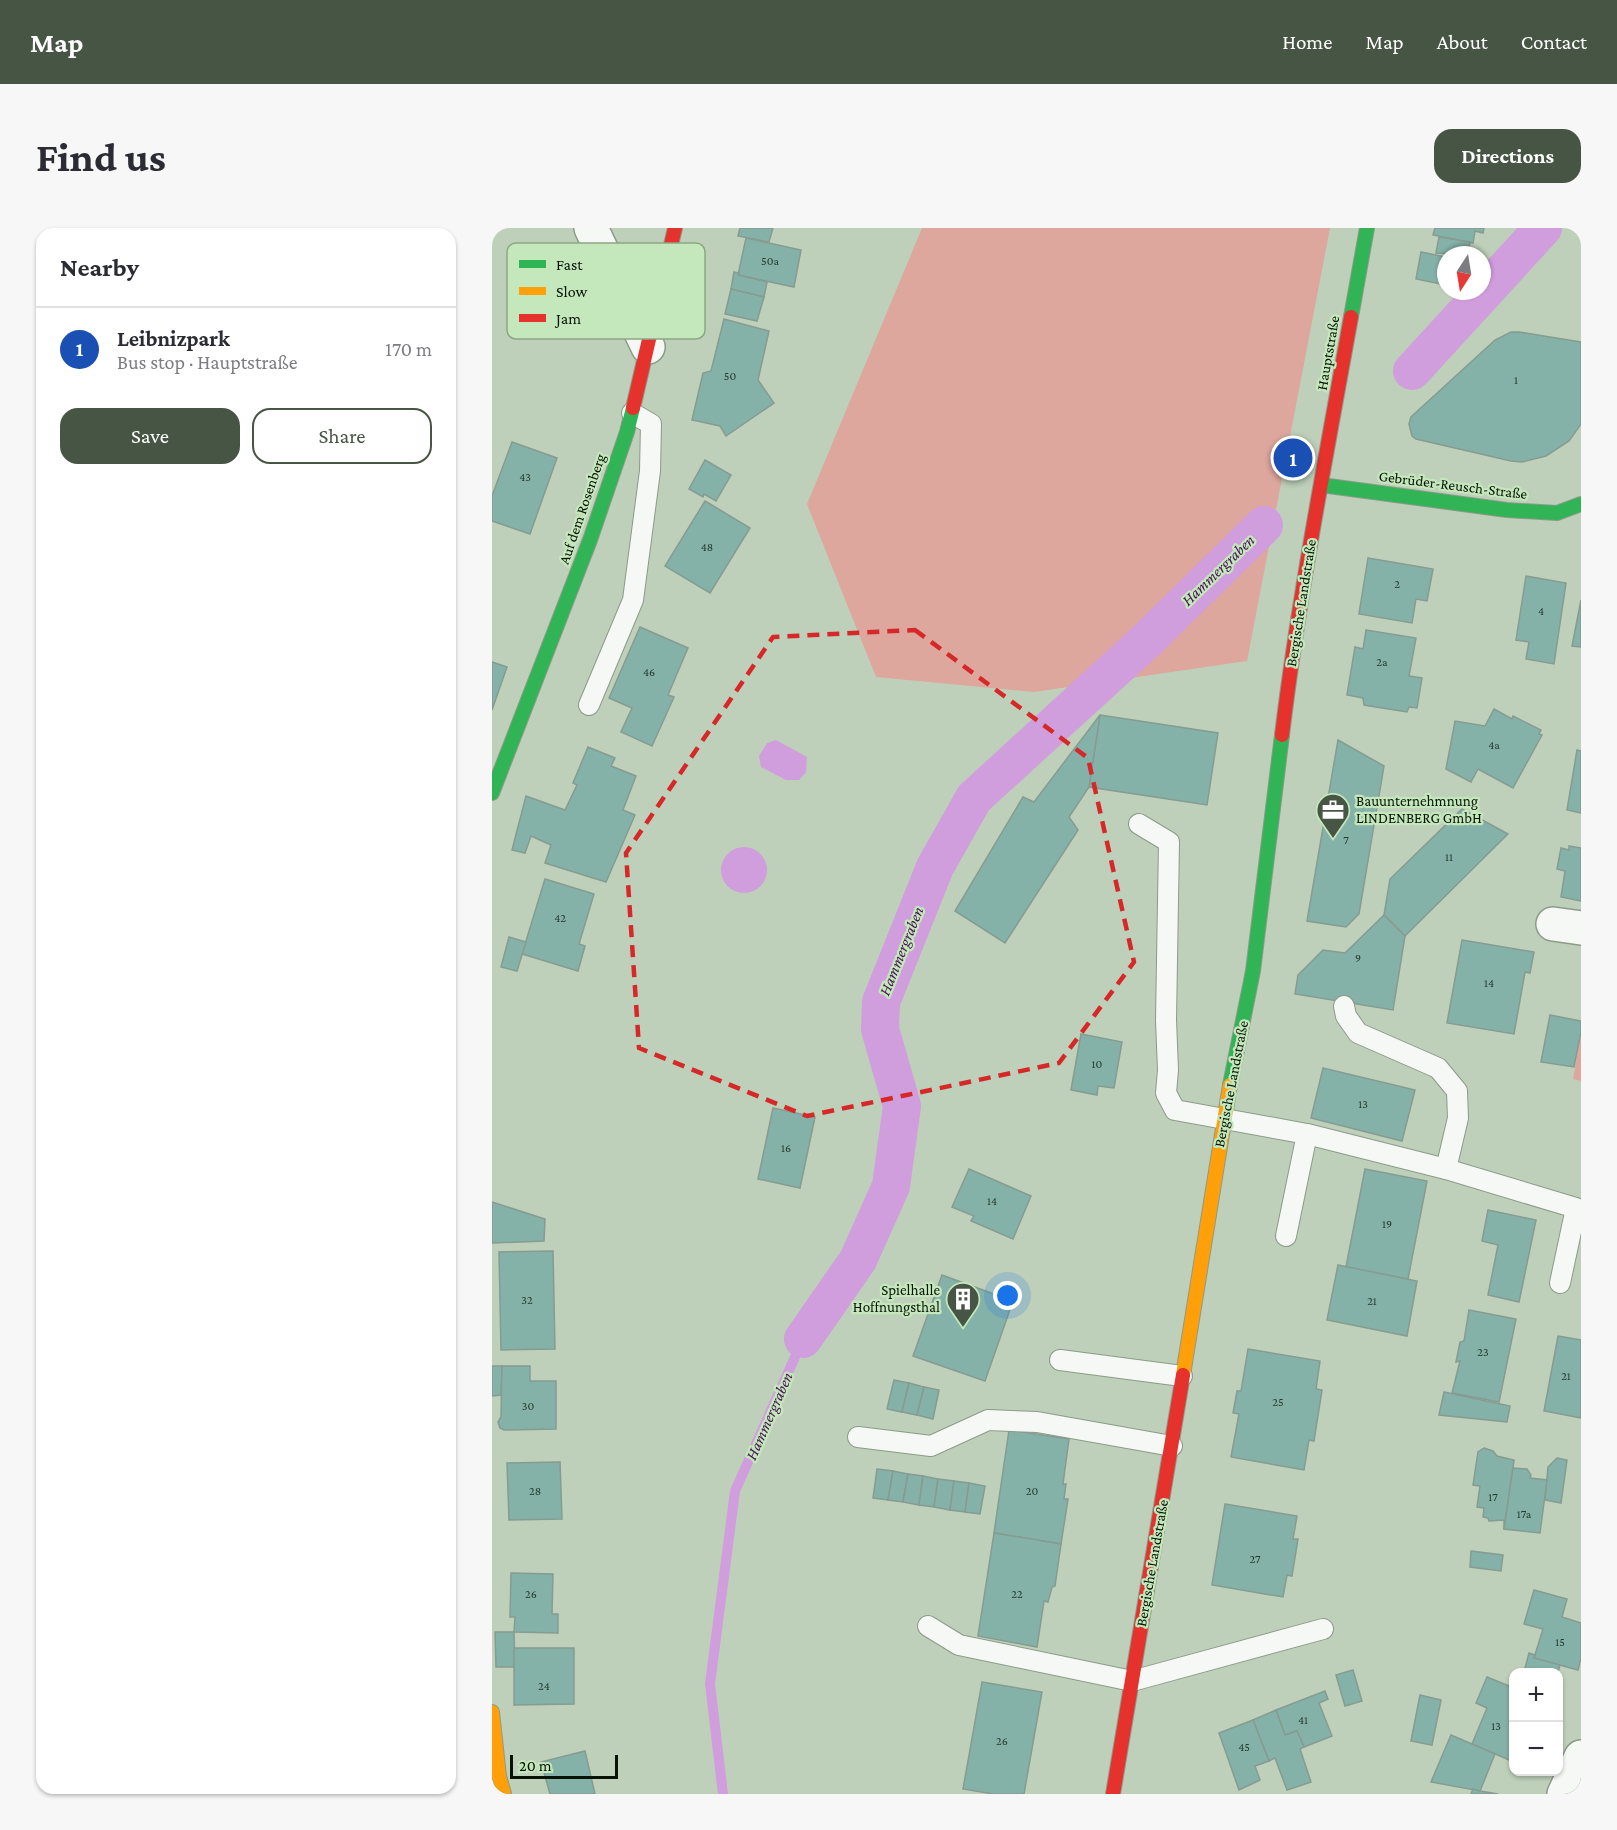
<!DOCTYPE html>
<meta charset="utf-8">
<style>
:root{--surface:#fff;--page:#f7f7f7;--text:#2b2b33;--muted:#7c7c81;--line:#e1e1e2;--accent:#475544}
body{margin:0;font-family:"Crimson Pro",serif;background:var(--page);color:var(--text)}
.controls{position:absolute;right:18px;bottom:18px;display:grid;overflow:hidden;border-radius:12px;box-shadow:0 2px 4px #0004}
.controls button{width:54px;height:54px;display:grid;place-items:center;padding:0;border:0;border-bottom:2px solid var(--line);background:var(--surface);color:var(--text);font:30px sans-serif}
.compass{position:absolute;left:945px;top:18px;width:54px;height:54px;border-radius:50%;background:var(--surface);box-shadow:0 2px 4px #0004;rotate:192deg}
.scale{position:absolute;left:18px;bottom:15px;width:108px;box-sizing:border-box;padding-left:6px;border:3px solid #071305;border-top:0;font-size:16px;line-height:21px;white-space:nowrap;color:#071305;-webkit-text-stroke:4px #c5e7bc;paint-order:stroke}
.you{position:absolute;left:516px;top:1068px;width:21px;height:21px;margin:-15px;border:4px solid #fff;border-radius:50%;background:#1a73e8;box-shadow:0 0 0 9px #1a73e833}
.badge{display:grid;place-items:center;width:39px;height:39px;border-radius:50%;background:var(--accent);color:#fff;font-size:20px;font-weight:700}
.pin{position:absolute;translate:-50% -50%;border:3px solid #fff;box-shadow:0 2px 6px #0006}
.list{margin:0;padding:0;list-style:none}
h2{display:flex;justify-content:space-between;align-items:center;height:78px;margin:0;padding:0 24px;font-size:26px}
h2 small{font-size:20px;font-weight:400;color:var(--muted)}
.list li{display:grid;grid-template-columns:39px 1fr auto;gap:18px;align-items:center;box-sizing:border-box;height:84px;padding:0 24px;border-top:2px solid var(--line)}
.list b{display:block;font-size:22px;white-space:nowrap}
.list p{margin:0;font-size:20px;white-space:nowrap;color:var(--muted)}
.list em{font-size:20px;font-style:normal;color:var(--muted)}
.actions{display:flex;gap:12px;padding:18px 24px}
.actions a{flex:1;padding:14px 0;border:2px solid var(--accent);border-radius:18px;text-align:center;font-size:21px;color:var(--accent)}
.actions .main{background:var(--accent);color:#fff}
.map{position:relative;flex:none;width:1089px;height:1566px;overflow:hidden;border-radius:18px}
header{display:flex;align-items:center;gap:36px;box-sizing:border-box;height:84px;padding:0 30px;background:var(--accent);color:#fff}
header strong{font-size:28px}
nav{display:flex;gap:33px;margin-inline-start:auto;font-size:21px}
.intro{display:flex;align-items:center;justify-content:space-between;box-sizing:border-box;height:144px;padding:0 36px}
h1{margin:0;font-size:42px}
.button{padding:15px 27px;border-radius:18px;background:var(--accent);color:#fff;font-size:21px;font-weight:700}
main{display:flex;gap:36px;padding:0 36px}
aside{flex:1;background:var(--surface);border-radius:18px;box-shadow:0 2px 4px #0004}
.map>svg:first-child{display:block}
.green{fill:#dda79e}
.water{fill:#d09ddd}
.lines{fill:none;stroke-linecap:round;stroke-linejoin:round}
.stream{stroke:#d09ddd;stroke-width:10}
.canal{stroke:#d09ddd;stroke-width:38}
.building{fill:#85b2a8;stroke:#869b91;stroke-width:1.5}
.lane-casing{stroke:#8c9b89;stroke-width:22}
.street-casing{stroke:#8c9b89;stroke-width:36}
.fast-casing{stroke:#8c9b89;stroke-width:16}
.slow-casing{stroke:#8c9b89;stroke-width:16}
.jam-casing{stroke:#8c9b89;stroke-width:16}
.lane{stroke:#f5f8f4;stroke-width:20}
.street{stroke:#f5f8f4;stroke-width:33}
.fast{stroke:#30b455;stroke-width:14}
.slow{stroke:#ff9f0a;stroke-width:14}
.jam{stroke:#e5322d;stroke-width:14}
.marked{fill:none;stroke:#d62828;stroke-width:4.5;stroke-dasharray:12 8;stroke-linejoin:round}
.labels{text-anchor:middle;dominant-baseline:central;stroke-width:4.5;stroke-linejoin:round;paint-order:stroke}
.number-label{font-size:12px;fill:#263b2e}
.street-label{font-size:15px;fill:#071305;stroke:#c5e7bc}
.poi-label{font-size:15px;fill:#071305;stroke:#c5e7bc;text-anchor:start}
.water-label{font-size:16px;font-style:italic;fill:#461353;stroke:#c5e7bc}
.key{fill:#c5e7bc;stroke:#8ca785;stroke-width:1.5}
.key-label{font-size:16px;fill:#071305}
</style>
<header>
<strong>Map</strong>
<nav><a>Home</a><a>Map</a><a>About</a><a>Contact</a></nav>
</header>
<div class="intro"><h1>Find us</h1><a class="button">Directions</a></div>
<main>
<aside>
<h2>Nearby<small></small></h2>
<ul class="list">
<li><span class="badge" style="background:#1a4fb4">1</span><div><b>Leibnizpark</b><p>Bus stop · Hauptstraße</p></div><em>170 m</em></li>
</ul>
<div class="actions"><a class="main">Save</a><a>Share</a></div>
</aside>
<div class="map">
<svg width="1089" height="1566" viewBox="0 0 1089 1566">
<rect width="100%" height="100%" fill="#bed0b9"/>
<g class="green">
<path d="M 430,0 L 838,0 L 755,433 L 542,464 L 384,449 L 315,276 Z"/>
<path d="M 1088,811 L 1089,811 L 1089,853 L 1081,851 Z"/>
</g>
<g class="water">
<path d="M 284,512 L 315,529 L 314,544 L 307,552 L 294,552 L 269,539 L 267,528 L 275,515 Z"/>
<circle cx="252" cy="642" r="23"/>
</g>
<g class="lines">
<path class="stream" d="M 231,1566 L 218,1456 L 243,1263 L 311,1111"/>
<g class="canal">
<path d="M 920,143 L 1051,0"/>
<path d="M 311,1111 L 366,1032 L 399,958 L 410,878 L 388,801 L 389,774 L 443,639 L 482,570 L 654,413 L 772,297"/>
</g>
</g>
<g class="building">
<path d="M 248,0 L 281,0 L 277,14 L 246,8 Z"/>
<path d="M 943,0 L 992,0 L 991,5 L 983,3 L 981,15 L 941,7 Z"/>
<path d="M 947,9 L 978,14 L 976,27 L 944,25 Z"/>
<path d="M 254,10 L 309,22 L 302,59 L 246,47 Z"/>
<path d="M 929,24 L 954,29 L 954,57 L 924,51 Z"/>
<path d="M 242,44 L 247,45 L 246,47 L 275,54 L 272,69 L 239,61 Z"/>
<path d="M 239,61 L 272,69 L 265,93 L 233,86 Z"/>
<path d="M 232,91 L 277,103 L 266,152 L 282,175 L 234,208 L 228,198 L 200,192 L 211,145 L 219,143 Z"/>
<path d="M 1019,104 L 1027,104 L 1089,114 L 1089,196 L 1077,213 L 1054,228 L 1030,234 L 1019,233 L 924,211 L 920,208 L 917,196 L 919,189 L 1003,112 Z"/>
<path d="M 20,214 L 65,230 L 38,306 L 0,293 L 0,268 Z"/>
<path d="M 213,232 L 239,247 L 224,273 L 212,266 L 211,269 L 197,261 Z"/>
<path d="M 213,273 L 258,300 L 218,365 L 173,338 Z"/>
<path d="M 876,330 L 941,341 L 935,373 L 924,371 L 920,395 L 867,386 Z"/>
<path d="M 1034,348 L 1074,355 L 1062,436 L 1034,431 L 1037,414 L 1024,412 Z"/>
<path d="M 1089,372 L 1089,419 L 1080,418 Z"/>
<path d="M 148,399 L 196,420 L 176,467 L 182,469 L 160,518 L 129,504 L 140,480 L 117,470 Z"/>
<path d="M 874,402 L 924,410 L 917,448 L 930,450 L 925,480 L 917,479 L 915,484 L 872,477 L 871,470 L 855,467 L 863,419 L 871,421 Z"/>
<path d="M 0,434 L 15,439 L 0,482 Z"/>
<path d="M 1002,481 L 1020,491 L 1021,488 L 1049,502 L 1047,506 L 1050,507 L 1021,560 L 986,541 L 979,554 L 954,541 L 963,493 L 993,498 Z"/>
<path d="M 608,487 L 726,505 L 715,577 L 597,559 Z"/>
<path d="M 608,487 L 597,559 L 577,589 L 586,602 L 513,715 L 463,683 L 531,569 L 542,574 Z"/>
<path d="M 846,512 L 892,538 L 867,686 L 854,699 L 815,693 Z"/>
<path d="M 96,519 L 123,530 L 119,538 L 144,548 L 131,582 L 143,587 L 114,654 L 53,635 L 59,617 L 39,608 L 33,625 L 20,622 L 34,568 L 73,582 L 85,557 L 81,555 Z"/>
<path d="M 1085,522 L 1089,523 L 1089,585 L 1075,582 Z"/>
<path d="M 970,581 L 1016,606 L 913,708 L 892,687 L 898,651 Z"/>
<path d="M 1077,618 L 1089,620 L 1089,673 L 1069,669 L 1073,643 L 1065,641 L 1069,620 L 1077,622 Z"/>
<path d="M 53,651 L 102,666 L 87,716 L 93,718 L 86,743 L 30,726 Z"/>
<path d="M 892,687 L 913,708 L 901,782 L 803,766 L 806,747 L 831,722 L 853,725 Z"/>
<path d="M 17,709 L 34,714 L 25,743 L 9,739 Z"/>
<path d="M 970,712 L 1042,724 L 1038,745 L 1033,744 L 1022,806 L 955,795 Z"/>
<path d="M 1058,787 L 1089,793 L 1089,804 L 1082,839 L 1049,834 Z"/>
<path d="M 589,806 L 630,814 L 622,860 L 606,858 L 605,867 L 579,862 Z"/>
<path d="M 831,840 L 923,862 L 910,913 L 819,890 Z"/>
<path d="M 281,880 L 323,889 L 308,960 L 266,951 Z"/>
<path d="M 477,941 L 539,968 L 521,1011 L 479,993 L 482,988 L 460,979 Z"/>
<path d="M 873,941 L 935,953 L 916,1051 L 854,1039 Z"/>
<path d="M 0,974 L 53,991 L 52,1013 L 0,1015 Z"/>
<path d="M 996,982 L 1044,992 L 1027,1074 L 996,1067 L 1006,1017 L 990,1013 Z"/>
<path d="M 61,1023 L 63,1121 L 9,1122 L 7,1024 Z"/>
<path d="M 846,1037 L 925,1053 L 915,1108 L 835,1092 Z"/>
<path d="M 450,1047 L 521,1073 L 493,1153 L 421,1128 Z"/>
<path d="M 977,1082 L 1024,1091 L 1007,1174 L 960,1165 L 968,1133 L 964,1134 L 968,1114 L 972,1113 Z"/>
<path d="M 1066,1108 L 1089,1112 L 1089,1190 L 1052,1183 Z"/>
<path d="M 756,1121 L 828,1133 L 824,1161 L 830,1162 L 822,1213 L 817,1212 L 812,1242 L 739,1229 L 747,1186 L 741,1185 L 745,1163 L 749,1163 Z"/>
<path d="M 0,1138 L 10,1138 L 9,1167 L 0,1168 Z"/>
<path d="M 10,1138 L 38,1138 L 38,1153 L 64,1153 L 64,1201 L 12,1202 L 8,1200 L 6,1194 L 9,1189 Z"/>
<path d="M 402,1152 L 417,1155 L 410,1184 L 395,1181 Z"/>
<path d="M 417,1155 L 432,1159 L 425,1187 L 410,1184 Z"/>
<path d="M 432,1159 L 447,1162 L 441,1191 L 425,1187 Z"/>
<path d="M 952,1164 L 1018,1178 L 1015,1194 L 947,1187 Z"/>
<path d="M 517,1202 L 577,1211 L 571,1256 L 574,1256 L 572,1271 L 576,1271 L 569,1316 L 502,1305 Z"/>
<path d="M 992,1220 L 1001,1223 L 1005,1228 L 1022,1232 L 1012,1301 L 1012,1292 L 997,1293 L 996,1290 L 991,1289 L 992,1280 L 985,1279 L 988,1258 L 981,1257 L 986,1224 Z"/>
<path d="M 1065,1230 L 1075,1232 L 1069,1275 L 1053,1272 L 1056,1239 Z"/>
<path d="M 68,1234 L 70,1291 L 17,1292 L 15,1235 Z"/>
<path d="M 1021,1240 L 1035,1241 L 1039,1247 L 1038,1250 L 1055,1252 L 1048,1305 L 1012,1301 Z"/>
<path d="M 385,1241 L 401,1243 L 396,1272 L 381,1270 Z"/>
<path d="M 401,1243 L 416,1246 L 411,1274 L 396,1272 Z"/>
<path d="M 416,1246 L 431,1248 L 427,1277 L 411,1274 Z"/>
<path d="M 431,1248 L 446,1251 L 442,1279 L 427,1277 Z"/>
<path d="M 446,1251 L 462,1253 L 458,1282 L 442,1279 Z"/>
<path d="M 462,1253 L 477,1255 L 473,1284 L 458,1282 Z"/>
<path d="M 477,1255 L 493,1258 L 488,1286 L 473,1284 Z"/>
<path d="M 733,1276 L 805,1288 L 801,1311 L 806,1311 L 800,1348 L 795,1347 L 791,1369 L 720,1357 Z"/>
<path d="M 502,1305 L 569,1316 L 563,1358 L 560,1359 L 556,1374 L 552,1373 L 545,1419 L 486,1408 Z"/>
<path d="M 979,1323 L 1011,1327 L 1009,1343 L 978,1339 Z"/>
<path d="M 19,1345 L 61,1346 L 60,1386 L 66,1386 L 66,1405 L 22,1404 L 23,1389 L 18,1389 Z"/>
<path d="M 1042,1362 L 1075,1371 L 1070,1389 L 1089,1395 L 1089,1430 L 1086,1442 L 1042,1430 L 1051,1401 L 1032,1396 Z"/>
<path d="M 3,1404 L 22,1404 L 23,1439 L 4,1439 Z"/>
<path d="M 22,1420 L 82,1420 L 82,1476 L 22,1477 Z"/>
<path d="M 1037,1425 L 1043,1427 L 1042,1430 L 1068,1437 L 1066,1444 L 1032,1444 Z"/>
<path d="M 861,1442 L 870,1473 L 853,1478 L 844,1447 Z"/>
<path d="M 995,1449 L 1022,1460 L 1022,1534 L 980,1516 L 995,1480 L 984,1475 Z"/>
<path d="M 490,1454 L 550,1464 L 532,1566 L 501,1566 L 471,1561 Z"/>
<path d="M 833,1463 L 836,1471 L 827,1475 L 840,1508 L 812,1519 L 805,1503 L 793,1507 L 784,1482 Z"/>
<path d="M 928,1467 L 949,1472 L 940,1517 L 919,1513 Z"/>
<path d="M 784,1482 L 793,1507 L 805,1503 L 812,1519 L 808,1521 L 819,1554 L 795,1562 L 783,1530 L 777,1533 L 761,1492 Z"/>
<path d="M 761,1492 L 777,1533 L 763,1538 L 768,1552 L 747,1562 L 727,1505 Z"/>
<path d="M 959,1507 L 1003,1526 L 988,1563 L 939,1554 Z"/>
<path d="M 93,1523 L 103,1566 L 58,1566 L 49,1534 Z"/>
<path d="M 981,1561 L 988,1563 L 1006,1566 L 979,1566 Z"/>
</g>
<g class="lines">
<defs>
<g id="lane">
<path d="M 97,477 L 141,372 L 158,243 L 159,196 L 140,185"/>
<path d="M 647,596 L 677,614 L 674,792 L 676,842 L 674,865 L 683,882 L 815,906 L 954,941 L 1084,980 L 1068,1055"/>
<path d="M 852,778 L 854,788 L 866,805 L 946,840 L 965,863 L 966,890 L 954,941"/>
<path d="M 794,1008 L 815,906"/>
<path d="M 568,1132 L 690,1148"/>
<path d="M 366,1209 L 439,1218 L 496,1192 L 545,1194 L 680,1218"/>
<path d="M 436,1398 L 467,1417 L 640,1453 L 831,1401"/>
</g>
<g id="street">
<path d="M 99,0 L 156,119"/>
<path d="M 1061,696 L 1089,700"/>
<path d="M 1072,1566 L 1089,1529"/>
</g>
<g id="fast">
<path d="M 859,89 L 875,0"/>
<path d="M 829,257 L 1015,282 L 1065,285 L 1089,276"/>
<path d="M 0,565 L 98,312 L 135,204 L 141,180"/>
<path d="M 738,857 L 761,743 L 790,507"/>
</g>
<g id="slow">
<path d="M 691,1147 L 738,857"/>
<path d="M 0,1484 L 7,1548 L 12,1566"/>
</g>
<g id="jam">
<path d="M 141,180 L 183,0"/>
<path d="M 790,507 C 807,367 834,228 859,89"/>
<path d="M 621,1566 L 691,1147"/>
</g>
</defs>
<use href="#lane" class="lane-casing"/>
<use href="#street" class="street-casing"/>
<use href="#fast" class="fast-casing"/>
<use href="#slow" class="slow-casing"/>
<use href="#jam" class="jam-casing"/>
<use href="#lane" class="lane"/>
<use href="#street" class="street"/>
<use href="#fast" class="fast"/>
<use href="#slow" class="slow"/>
<use href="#jam" class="jam"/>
</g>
<path class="marked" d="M 423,402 L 596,530 L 642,734 L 567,835 L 315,888 L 147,820 L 134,625 L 281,409 Z"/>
<defs>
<symbol id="office-pin" viewBox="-11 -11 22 30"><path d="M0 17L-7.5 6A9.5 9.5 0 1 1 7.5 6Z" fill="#475544" stroke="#c5e7bc"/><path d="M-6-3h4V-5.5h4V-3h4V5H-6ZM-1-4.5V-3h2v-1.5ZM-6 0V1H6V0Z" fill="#fff"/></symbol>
<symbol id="building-pin" viewBox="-11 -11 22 30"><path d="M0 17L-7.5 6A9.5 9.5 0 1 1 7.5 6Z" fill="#475544" stroke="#c5e7bc"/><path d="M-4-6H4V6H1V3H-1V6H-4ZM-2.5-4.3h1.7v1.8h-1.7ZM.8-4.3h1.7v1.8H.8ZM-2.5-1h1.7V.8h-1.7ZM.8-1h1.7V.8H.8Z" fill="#fff"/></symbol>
</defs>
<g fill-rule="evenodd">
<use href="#office-pin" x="822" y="563" width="38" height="52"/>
<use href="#building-pin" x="452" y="1052" width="38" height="52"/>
</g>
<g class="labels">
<g class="number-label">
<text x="278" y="33">50a</text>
<text x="238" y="148">50</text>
<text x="1024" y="152">1</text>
<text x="33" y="249">43</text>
<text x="215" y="319">48</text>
<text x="905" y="356">2</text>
<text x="1049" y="383">4</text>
<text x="890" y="434">2a</text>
<text x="157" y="444">46</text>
<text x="1002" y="517">4a</text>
<text x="854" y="612">7</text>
<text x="957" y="629">11</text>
<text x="68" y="690">42</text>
<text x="866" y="730">9</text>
<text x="997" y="755">14</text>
<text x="605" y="836">10</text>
<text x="871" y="876">13</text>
<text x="294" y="920">16</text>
<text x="500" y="973">14</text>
<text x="895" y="996">19</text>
<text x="35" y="1072">32</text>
<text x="880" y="1073">21</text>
<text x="991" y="1124">23</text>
<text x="1074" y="1148">21</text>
<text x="786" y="1174">25</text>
<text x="36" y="1178">30</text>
<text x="43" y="1263">28</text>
<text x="540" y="1263">20</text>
<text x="1001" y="1269">17</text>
<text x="1032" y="1286">17a</text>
<text x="763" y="1331">27</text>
<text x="39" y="1366">26</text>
<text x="525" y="1366">22</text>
<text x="1068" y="1414">15</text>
<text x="52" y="1458">24</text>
<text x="811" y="1492">41</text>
<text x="1004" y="1498">13</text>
<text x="510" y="1513">26</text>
<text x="752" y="1519">45</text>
</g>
<g class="street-label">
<text transform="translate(836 125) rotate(-80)">Hauptstraße</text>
<text transform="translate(961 257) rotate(7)">Gebrüder-Reusch-Straße</text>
<text transform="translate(90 281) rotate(-71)">Auf dem Rosenberg</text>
<text transform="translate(809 375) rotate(-81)">Bergische Landstraße</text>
<text transform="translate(739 856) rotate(-79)">Bergische Landstraße</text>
<text transform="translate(660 1335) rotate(-80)">Bergische Landstraße</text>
</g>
<g class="poi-label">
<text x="864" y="573">Bauunternehmnung<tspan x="864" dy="17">LINDENBERG GmbH</tspan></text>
<text x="448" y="1062" text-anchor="end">Spielhalle<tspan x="448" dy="17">Hoffnungsthal</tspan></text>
</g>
<g class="water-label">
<text transform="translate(726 342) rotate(-44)">Hammergraben</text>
<text transform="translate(409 723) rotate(-68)">Hammergraben</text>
<text transform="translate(277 1188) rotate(-66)">Hammergraben</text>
</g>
</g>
<rect x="15" y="15" width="198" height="96" rx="9" class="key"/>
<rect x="27" y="32" width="27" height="8" fill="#30b455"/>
<rect x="27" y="59" width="27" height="8" fill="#ff9f0a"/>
<rect x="27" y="86" width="27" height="8" fill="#e5322d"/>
<g class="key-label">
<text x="64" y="42">Fast</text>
<text x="64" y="69">Slow</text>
<text x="64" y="96">Jam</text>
</g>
</svg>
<div class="controls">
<button>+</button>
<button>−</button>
</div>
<svg class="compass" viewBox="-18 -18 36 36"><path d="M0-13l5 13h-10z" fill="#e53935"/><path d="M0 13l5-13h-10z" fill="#7c7c81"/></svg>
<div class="scale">20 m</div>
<div class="you"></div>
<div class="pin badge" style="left:801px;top:230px;background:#1a4fb4">1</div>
</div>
</main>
